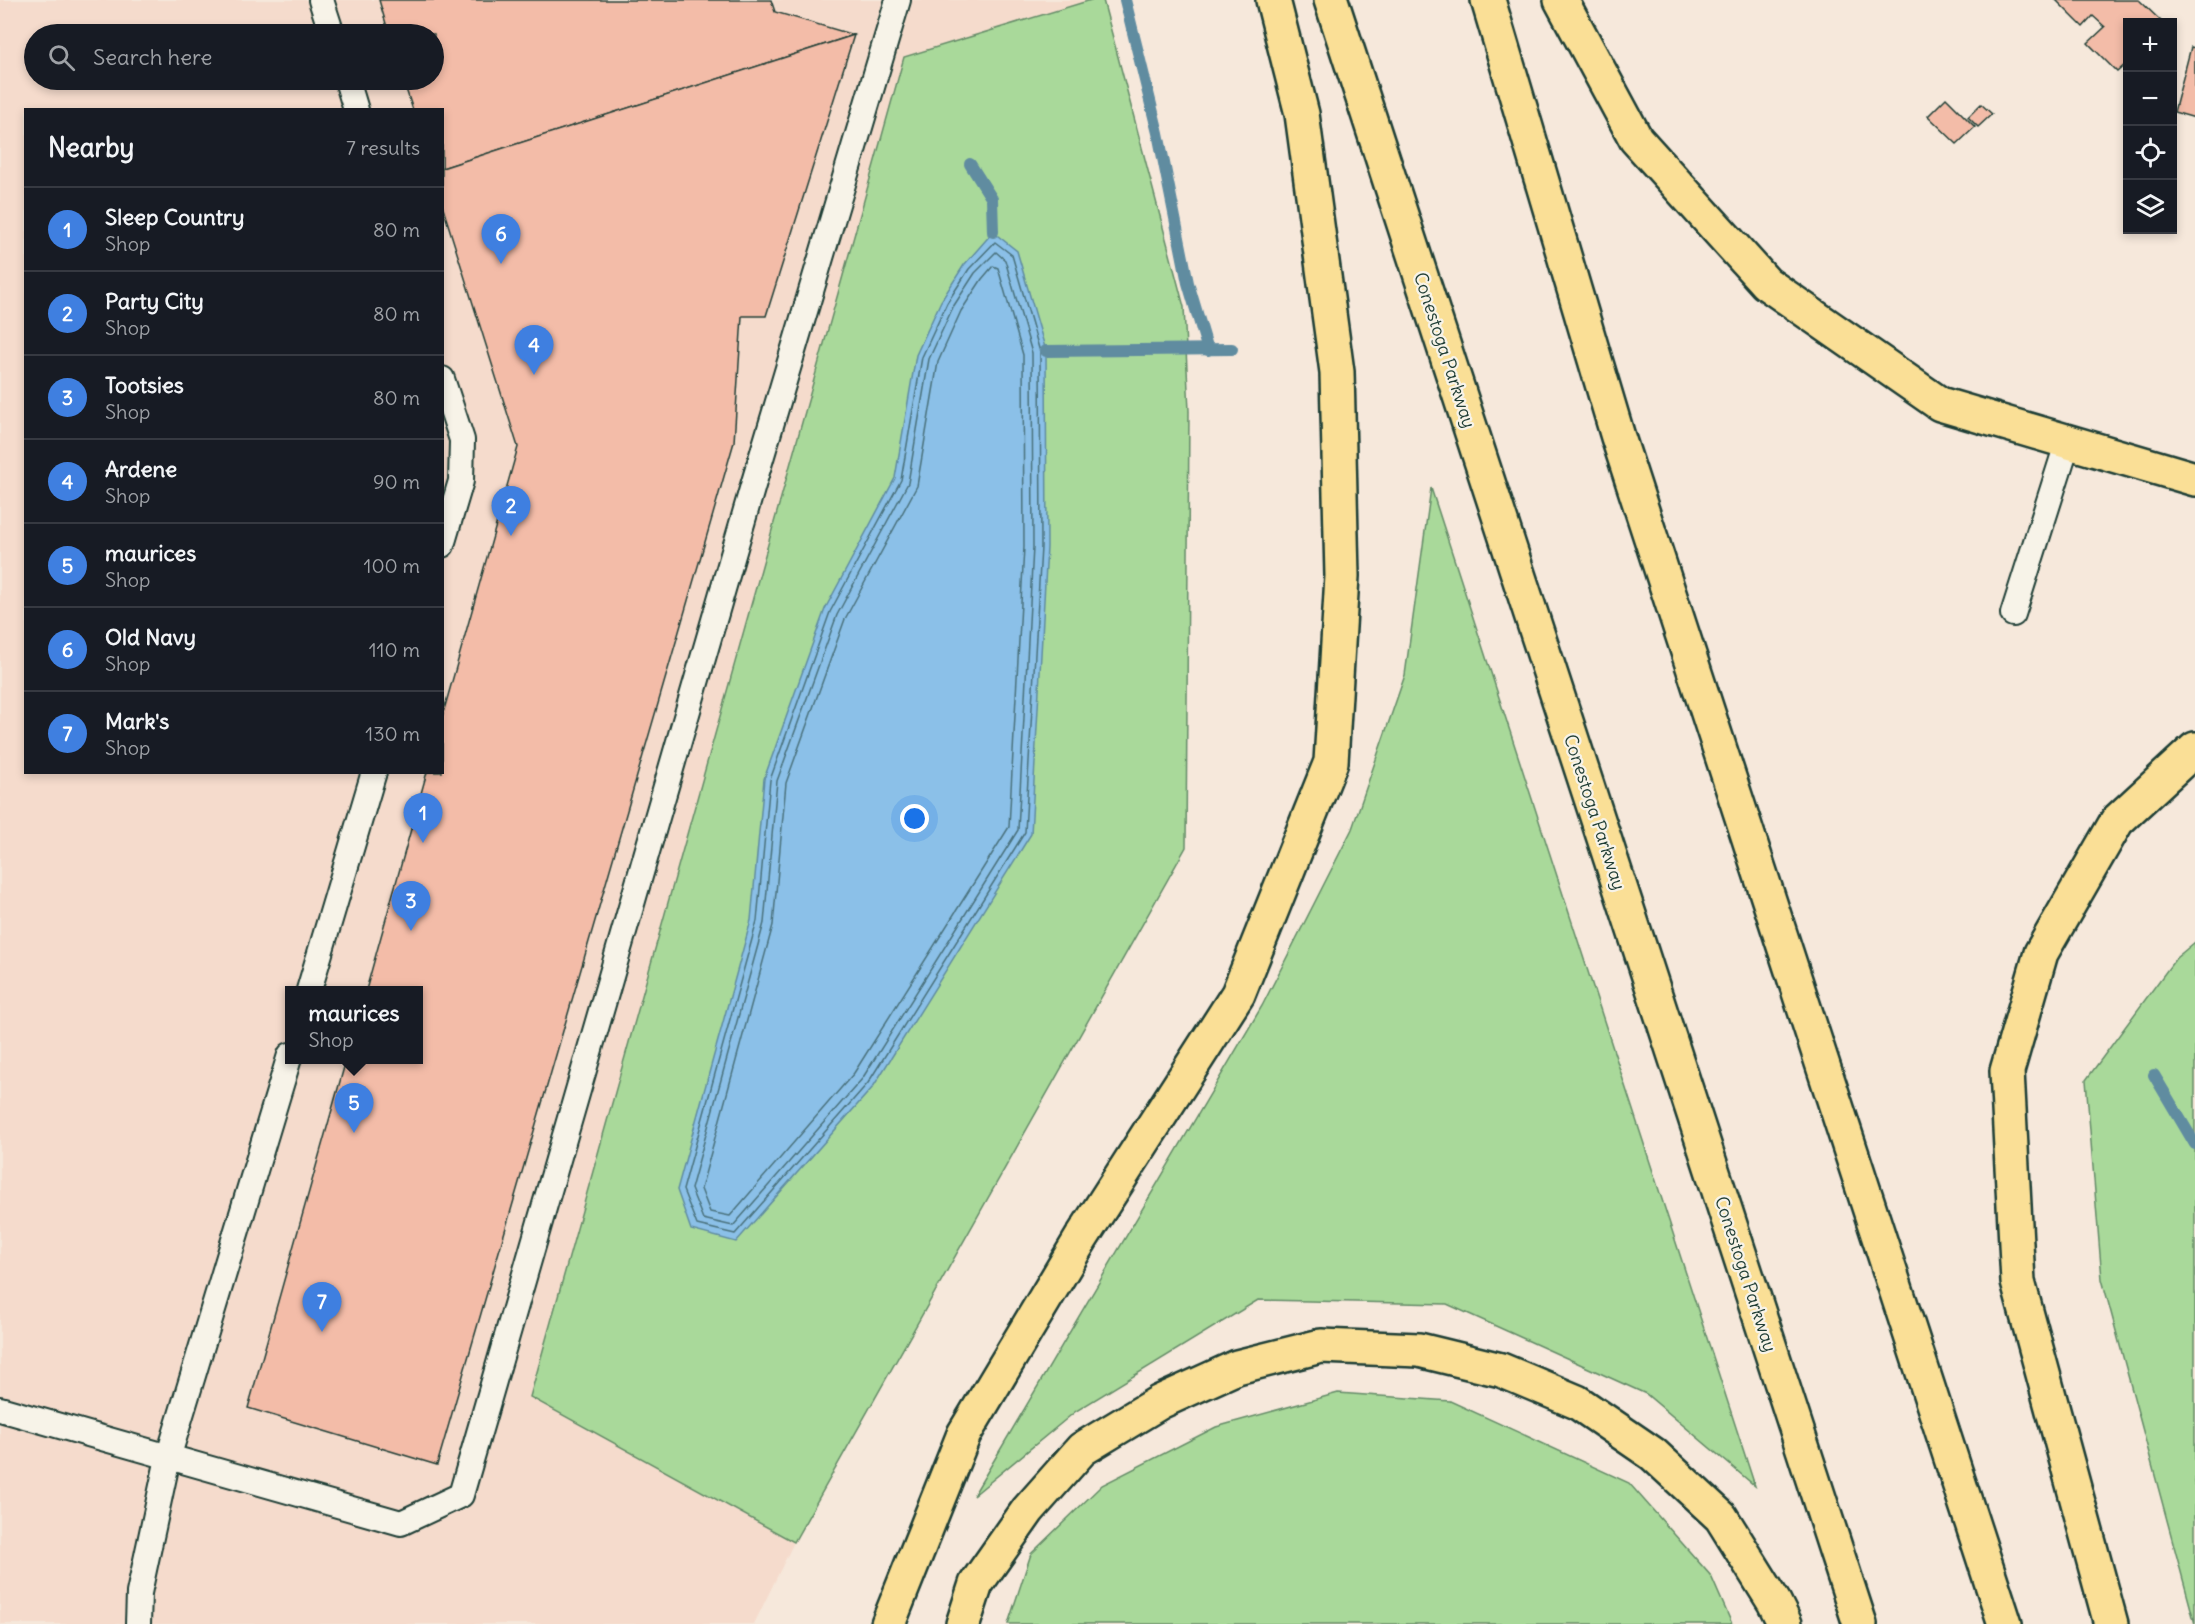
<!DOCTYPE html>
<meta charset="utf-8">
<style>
:root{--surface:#171b24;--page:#20242c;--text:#f1f3f6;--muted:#9ea1a6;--line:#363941;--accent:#d93025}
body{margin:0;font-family:Delius,sans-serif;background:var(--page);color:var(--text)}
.controls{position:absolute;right:18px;top:18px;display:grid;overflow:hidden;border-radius:0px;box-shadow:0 3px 9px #0003}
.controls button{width:54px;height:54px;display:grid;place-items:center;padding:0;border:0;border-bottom:2px solid var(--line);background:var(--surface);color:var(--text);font:30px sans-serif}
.you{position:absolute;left:915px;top:819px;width:21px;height:21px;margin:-15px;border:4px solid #fff;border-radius:50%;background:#1a73e8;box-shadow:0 0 0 9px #1a73e833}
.badge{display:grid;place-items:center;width:39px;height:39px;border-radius:50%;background:var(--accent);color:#fff;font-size:20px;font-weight:700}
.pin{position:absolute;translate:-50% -50px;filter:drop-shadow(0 2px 3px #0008)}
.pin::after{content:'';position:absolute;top:32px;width:21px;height:18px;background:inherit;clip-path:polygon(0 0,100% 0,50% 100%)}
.popup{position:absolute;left:285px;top:986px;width:138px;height:78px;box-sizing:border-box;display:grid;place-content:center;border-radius:0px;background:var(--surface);filter:drop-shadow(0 2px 4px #0005);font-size:20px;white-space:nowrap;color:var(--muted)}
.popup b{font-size:22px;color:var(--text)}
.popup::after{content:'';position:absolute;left:50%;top:100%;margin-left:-12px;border:12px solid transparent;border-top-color:var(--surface)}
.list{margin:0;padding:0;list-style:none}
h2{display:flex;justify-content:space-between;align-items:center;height:78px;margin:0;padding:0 24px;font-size:26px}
h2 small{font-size:20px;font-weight:400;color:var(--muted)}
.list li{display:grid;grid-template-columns:39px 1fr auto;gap:18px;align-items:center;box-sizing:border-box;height:84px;padding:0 24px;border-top:2px solid var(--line)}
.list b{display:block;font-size:22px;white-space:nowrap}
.list p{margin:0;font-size:20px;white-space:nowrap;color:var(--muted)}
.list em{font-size:20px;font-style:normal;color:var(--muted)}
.icon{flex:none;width:33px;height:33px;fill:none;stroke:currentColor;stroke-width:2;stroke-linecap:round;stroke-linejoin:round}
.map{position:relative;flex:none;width:2195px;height:1624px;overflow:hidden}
.search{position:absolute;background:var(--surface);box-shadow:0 3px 9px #0003;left:24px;top:24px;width:420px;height:66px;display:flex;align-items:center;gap:15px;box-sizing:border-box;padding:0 21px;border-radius:33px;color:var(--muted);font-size:22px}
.panel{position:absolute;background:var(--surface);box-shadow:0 3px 9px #0003;left:24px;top:108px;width:420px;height:666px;border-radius:0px}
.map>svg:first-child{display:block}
.built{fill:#f5dbcc;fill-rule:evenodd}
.green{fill:#a9d99a;stroke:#648b67;stroke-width:1.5}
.water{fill:#8bc0e8;stroke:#608ca0;stroke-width:1.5}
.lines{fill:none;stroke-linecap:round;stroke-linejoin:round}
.shore{stroke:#4a717c;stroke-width:1.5}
.stream{stroke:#608ca0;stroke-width:12}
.building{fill:#f3bca8;stroke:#1f3d34;stroke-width:1.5}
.lane-casing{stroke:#1f3d34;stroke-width:28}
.highway-casing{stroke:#1f3d34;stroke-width:38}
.lane{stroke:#f7f3e8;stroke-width:24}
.highway{stroke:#fadf96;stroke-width:33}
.labels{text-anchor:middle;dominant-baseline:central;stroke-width:4.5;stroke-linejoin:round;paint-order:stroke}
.street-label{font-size:18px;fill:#1f3d34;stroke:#f7f3e8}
</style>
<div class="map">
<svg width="2195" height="1624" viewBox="0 0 2195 1624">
<rect width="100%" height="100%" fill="#f6e8db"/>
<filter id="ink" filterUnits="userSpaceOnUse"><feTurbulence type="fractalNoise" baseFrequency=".0167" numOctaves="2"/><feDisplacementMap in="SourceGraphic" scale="12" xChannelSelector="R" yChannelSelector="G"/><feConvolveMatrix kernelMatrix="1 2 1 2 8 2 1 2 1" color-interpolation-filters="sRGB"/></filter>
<g filter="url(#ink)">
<path class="built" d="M 0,0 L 1091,0 L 904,57 L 531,1397 L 794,1542 L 754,1624 L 0,1624 ZM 34,34 L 434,34 L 434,80 L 34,80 ZM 26,110 L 442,110 L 442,772 L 26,772 ZM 290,990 L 418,990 L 418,1060 L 290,1060 Z"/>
<g class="green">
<path d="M 1091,0 L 1103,0 L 1184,307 L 1189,411 L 1186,847 L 794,1542 L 530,1397 L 904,57 Z"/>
<path d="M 1431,488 L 1755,1486 L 1646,1394 L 1447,1304 L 1258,1300 L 1076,1411 L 973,1496 L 1262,1006 L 1352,829 L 1405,675 Z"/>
<path d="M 2195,942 L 2195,1624 L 2102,1279 L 2086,1080 L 2176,958 Z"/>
<path d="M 1338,1393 L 1450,1401 L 1629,1483 L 1711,1576 L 1732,1624 L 1008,1624 L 1031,1554 L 1102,1485 L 1216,1427 Z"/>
</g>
<path class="water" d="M 993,232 L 1017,251 L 1046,351 L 1047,547 L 1031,834 L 873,1087 L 736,1242 L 691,1230 L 677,1190 L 751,920 L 764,779 L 825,609 L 895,478 L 916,355 L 941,301 L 964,265 Z"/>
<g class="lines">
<g class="shore">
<path d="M 995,242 L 1012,255 L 1040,352 L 1041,547 L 1025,832 L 868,1083 L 735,1234 L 697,1225 L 683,1190 L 757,921 L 770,780 L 830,612 L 901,480 L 922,357 L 947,303 L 969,269 Z"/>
<path d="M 996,252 L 1005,260 L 1032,353 L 1033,547 L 1018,830 L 862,1079 L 733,1226 L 703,1219 L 691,1189 L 764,923 L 777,781 L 837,615 L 908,483 L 929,359 L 953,307 L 975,273 Z"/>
<path d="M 993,266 L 998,268 L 1023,355 L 1024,547 L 1009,827 L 854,1073 L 730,1216 L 710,1212 L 701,1189 L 773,925 L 786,783 L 845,619 L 917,486 L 938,362 L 961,311 L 982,279 Z"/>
</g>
<g class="stream">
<path d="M 1125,0 L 1158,133 L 1188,283 L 1208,350"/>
<path d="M 970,164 L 992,199 L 993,232"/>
<path d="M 1046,351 L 1232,349"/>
<path d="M 2154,1075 L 2195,1144"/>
</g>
</g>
<g class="building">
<path d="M 379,0 L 771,0 L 775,12 L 854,35 L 442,168 L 442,110 L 413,110 L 403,80 L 434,80 L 434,34 L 389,34 Z"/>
<path d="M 2056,0 L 2139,0 L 2162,22 L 2128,22 L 2128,62 L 2117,72 L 2088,43 L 2105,27 L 2093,16 L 2083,27 Z"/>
<path d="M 854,35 L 766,316 L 742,316 L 734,442 L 437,1465 L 248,1408 L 346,1060 L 418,1060 L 418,990 L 366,990 L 427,772 L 442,772 L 442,717 L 518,447 L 442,205 L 442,168 Z"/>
<path d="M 2191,47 L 2195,48 L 2195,118 L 2174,112 Z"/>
<path d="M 1946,98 L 1975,127 L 1957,144 L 1928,116 Z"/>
<path d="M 1981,104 L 1992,114 L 1978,127 L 1968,117 Z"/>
</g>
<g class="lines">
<defs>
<g id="lane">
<path d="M 321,0 L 332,34"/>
<path d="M 347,80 L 356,110"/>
<path d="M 442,379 L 462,440 L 461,481 L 442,545"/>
<path d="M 2013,614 L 2068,441"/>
<path d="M 309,990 L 374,772"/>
<path d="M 0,1409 L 401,1523 L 461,1495 L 754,482 L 898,0"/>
<path d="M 138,1624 L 139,1593 L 168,1458 L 290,1055"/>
</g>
<g id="highway">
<path d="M 1331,0 L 1860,1624"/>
<path d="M 1488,0 L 1618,437 L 2005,1624"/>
<path d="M 1561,0 L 1636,139 L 1766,283 L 1940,404 L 2195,479"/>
<path d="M 888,1624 L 964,1434 L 1082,1237 L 1238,994 L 1331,762 L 1342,576 L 1337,372 L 1302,114 L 1273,0"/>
<path d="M 963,1624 L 976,1584 L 1028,1510 L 1082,1449 L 1160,1402 L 1237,1367 L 1321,1346 L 1419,1350 L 1501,1370 L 1577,1402 L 1653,1454 L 1721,1517 L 1774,1602 L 1785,1624"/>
<path d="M 2111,1624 L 2018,1282 L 2007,1071 L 2041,953 L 2117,821 L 2195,749"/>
</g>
</defs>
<use href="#lane" class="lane-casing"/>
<use href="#highway" class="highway-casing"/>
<use href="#lane" class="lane"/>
<use href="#highway" class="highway"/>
</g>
</g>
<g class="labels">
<g class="street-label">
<text transform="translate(1445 350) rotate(72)">Conestoga Parkway</text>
<text transform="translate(1595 812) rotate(72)">Conestoga Parkway</text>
<text transform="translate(1746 1274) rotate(72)">Conestoga Parkway</text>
</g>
</g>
</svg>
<div class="controls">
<button>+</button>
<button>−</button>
<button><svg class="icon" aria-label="locate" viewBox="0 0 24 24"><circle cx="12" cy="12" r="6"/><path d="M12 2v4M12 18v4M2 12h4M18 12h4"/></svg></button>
<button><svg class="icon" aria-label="layers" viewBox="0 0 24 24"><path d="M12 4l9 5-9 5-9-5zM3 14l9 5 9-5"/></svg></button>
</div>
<div class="you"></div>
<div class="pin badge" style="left:423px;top:843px;background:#3f7fe0">1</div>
<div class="pin badge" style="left:511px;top:536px;background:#3f7fe0">2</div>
<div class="pin badge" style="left:411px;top:931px;background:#3f7fe0">3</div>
<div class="pin badge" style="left:534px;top:375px;background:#3f7fe0">4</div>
<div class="pin badge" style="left:354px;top:1133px;background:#3f7fe0">5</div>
<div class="popup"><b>maurices</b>Shop</div>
<div class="pin badge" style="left:501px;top:264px;background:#3f7fe0">6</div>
<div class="pin badge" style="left:322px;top:1332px;background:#3f7fe0">7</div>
<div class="search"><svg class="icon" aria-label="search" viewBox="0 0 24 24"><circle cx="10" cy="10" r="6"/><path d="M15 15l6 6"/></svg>Search here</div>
<section class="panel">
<h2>Nearby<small>7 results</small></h2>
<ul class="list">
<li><span class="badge" style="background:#3f7fe0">1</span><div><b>Sleep Country</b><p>Shop</p></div><em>80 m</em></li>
<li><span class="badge" style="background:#3f7fe0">2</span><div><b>Party City</b><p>Shop</p></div><em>80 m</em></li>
<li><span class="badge" style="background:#3f7fe0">3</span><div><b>Tootsies</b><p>Shop</p></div><em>80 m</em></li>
<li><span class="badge" style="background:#3f7fe0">4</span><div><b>Ardene</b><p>Shop</p></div><em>90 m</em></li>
<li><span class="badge" style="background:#3f7fe0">5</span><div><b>maurices</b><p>Shop</p></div><em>100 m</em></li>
<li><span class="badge" style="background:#3f7fe0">6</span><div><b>Old Navy</b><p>Shop</p></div><em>110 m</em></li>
<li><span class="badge" style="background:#3f7fe0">7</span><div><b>Mark's</b><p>Shop</p></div><em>130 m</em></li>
</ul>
</section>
</div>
